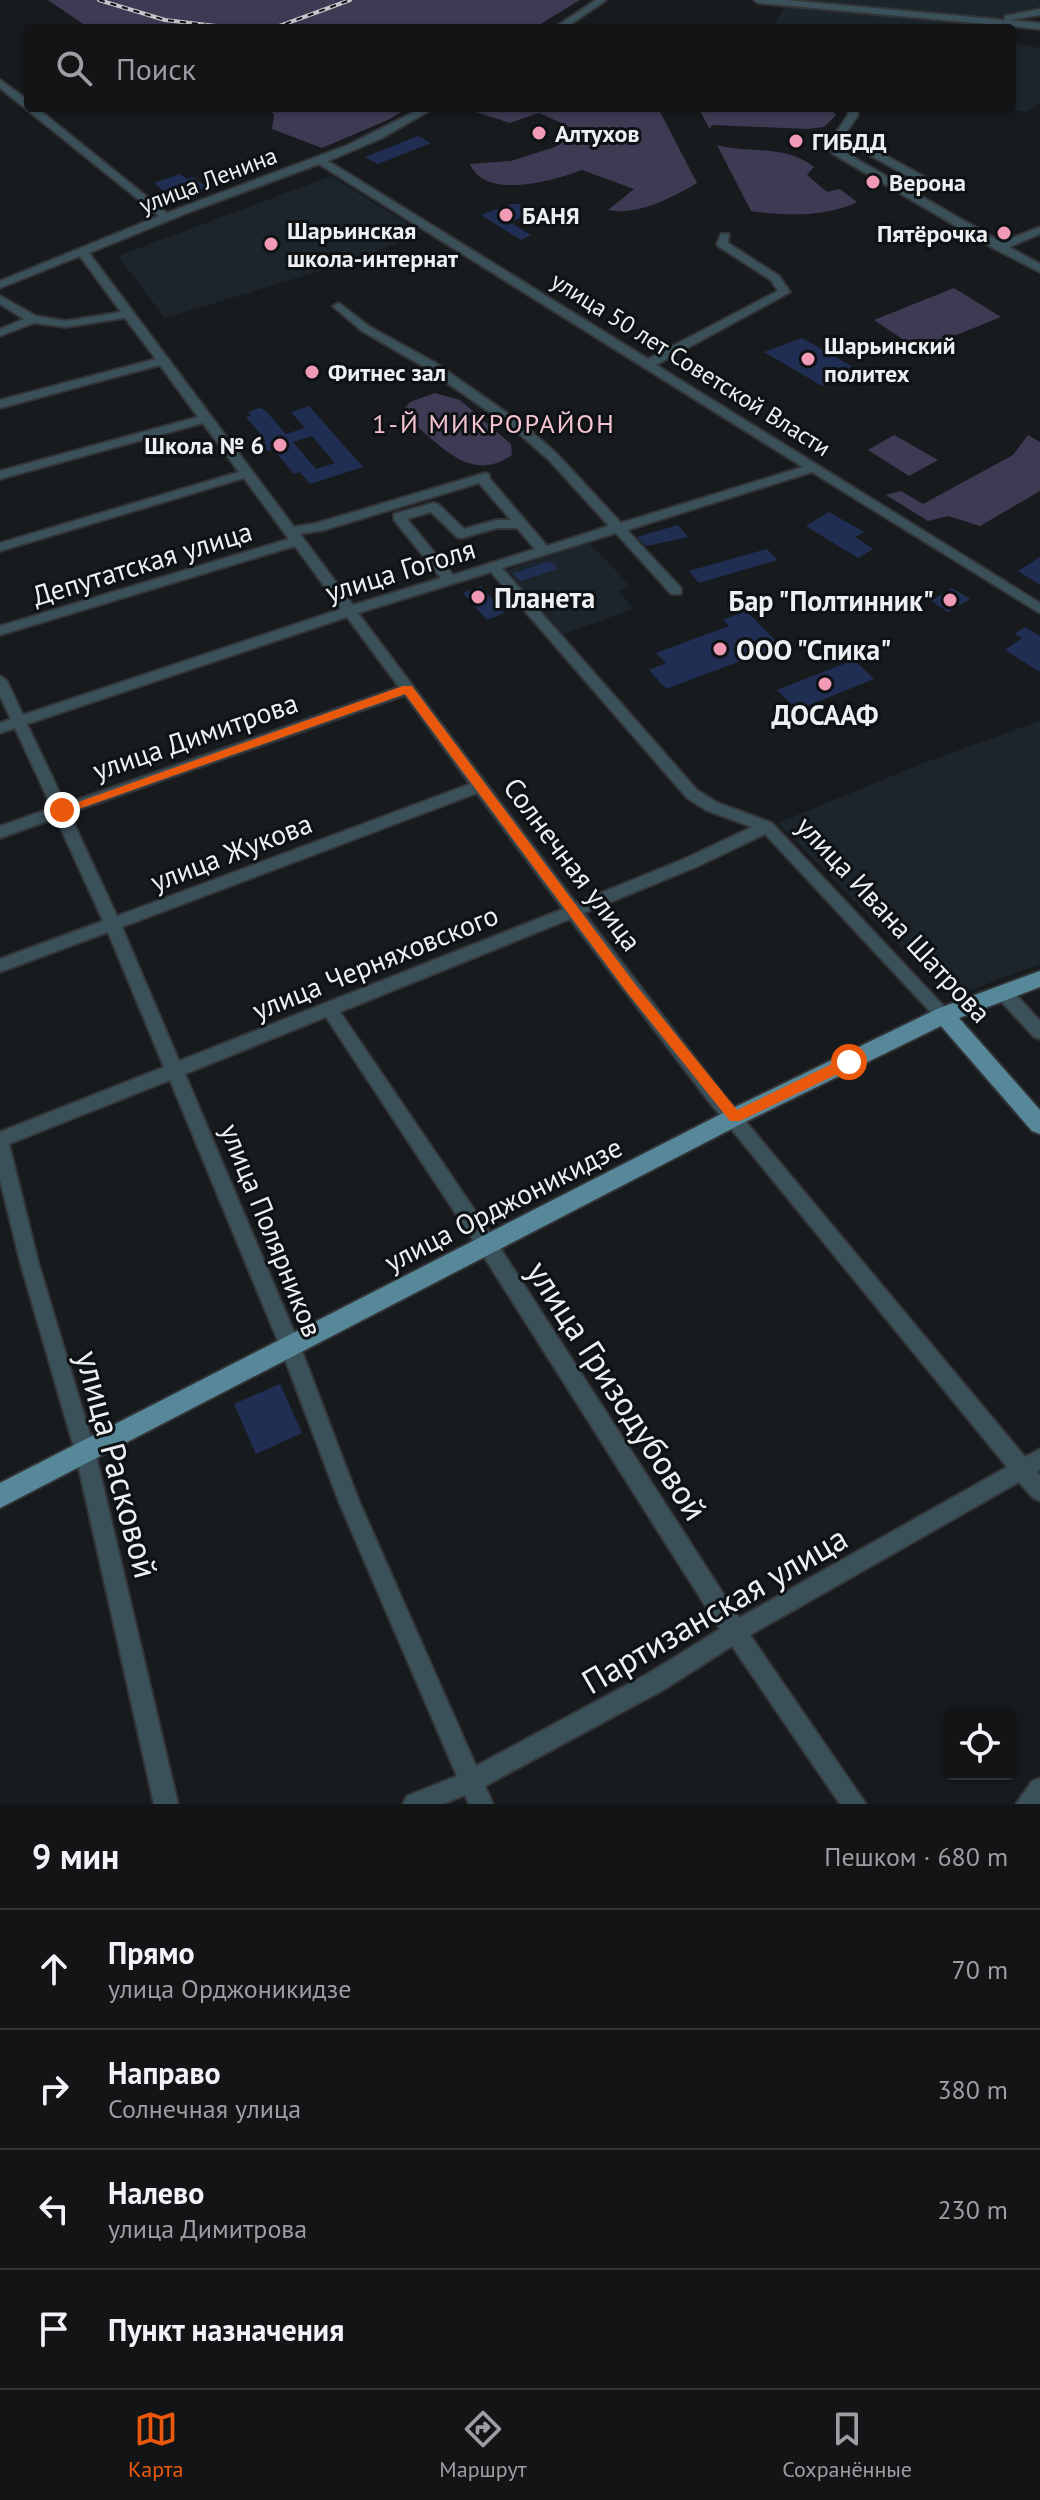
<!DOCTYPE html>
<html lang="ru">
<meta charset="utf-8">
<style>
:root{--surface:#121416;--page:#1b1d1f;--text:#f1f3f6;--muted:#9c9ea1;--line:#313335;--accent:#ea580c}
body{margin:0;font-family:"PT Sans",sans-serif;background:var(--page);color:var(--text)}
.controls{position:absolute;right:24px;bottom:24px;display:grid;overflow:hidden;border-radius:8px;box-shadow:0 2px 6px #0004}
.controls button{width:72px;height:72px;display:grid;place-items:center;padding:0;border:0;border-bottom:2px solid var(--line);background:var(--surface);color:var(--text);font:40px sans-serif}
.stop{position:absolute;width:24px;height:24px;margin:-18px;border:6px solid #ea580c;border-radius:50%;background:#fff}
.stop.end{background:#ea580c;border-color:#fff;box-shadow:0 2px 8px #0008}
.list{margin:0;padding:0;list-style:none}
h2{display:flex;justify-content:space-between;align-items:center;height:104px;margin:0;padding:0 32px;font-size:34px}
h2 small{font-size:26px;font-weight:400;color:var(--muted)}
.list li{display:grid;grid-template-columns:52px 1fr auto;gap:24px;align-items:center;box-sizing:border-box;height:120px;padding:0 32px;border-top:2px solid var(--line)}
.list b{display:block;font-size:30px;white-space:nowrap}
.list p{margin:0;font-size:26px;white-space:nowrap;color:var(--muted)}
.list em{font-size:26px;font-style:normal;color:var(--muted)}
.icon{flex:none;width:44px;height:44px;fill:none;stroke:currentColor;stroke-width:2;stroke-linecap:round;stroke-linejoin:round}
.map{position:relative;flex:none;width:1040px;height:1804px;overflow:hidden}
.search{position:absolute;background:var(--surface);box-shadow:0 2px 6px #0004;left:24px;right:24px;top:24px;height:88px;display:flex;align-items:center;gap:20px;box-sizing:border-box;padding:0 28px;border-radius:8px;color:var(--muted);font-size:30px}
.sheet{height:584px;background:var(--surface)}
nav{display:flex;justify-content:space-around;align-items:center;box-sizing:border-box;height:112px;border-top:2px solid var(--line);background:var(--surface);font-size:22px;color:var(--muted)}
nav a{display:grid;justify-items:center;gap:4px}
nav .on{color:var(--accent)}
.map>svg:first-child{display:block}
.built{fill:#1d252c}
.green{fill:#3e3a54}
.building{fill:#212e54;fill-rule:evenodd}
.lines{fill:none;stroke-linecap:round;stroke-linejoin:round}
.minor-casing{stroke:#323437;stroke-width:4}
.major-casing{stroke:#323437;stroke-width:4}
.minor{fill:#3b515a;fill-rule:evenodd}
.major{fill:#57889a;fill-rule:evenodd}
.rail-casing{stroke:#c4c7c9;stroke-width:4}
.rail{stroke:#0f1215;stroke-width:2;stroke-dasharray:6;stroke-linecap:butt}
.route{fill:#ea580c}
.poi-dot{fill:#f09ab5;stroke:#0f1215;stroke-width:3}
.labels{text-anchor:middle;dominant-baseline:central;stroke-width:6;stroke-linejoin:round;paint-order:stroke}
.far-poi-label{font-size:24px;font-weight:bold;fill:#edeff1;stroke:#0f1215;text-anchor:start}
.far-street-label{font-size:24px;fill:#edeff1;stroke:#0f1215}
.far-neighbourhood-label{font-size:26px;letter-spacing:2px;fill:#f5c3d1;stroke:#0f1215}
.street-label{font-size:28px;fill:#edeff1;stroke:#0f1215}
.poi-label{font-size:28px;font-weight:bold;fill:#edeff1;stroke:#0f1215;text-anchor:start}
.near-street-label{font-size:34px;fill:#edeff1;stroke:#0f1215}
</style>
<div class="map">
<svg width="1040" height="1804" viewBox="0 0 1040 1804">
<rect width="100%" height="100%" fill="#181b1e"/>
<g class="built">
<path d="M 793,0 L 1040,0 L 1040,7 L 994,18 Z"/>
<path d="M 785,6 L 1004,28 L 773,28 Z"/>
<path d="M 1012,43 L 1040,48 L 1040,103 L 1027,112 L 1000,108 L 1012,108 Z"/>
<path d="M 331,176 L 422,233 L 340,265 L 165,318 L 118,256 Z"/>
<path d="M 589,542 L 631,587 L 618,592 L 634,609 L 563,634 L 507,570 Z"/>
<path d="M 1040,721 L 1040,964 L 950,998 L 778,823 L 926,762 Z"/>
</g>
<g class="green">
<path d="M 48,0 L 580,0 L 534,28 L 89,28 Z"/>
<path d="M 266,108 L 407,108 L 390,119 L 322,148 L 272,129 L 274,114 Z"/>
<path d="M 464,108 L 658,108 L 697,183 C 671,198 638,216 608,210 L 634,189 L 582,170 C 556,180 485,201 470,164 L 511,161 L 555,147 L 570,136 L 570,127 L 539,113 L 510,123 Z"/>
<path d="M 698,108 L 831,108 L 836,115 L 824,127 L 807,129 L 712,125 L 710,129 Z"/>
<path d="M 717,145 C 750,154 784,144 814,167 L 807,175 L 827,192 L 840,189 L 857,202 C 827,217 785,216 751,211 Z"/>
<path d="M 954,288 L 1001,317 L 919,350 L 874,320 Z"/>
<path d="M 435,393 L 460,400 L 511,444 L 512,455 C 479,478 455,459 429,437 C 419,428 410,421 405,408 L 410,402 Z"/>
<path d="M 894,435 L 938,460 L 909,476 L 868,450 Z"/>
<path d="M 1028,435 L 1040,442 L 1040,491 L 980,526 L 948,516 L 928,521 L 886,495 L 901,491 L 923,504 L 1013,455 Z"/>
</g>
<g class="building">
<path d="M 418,136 L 431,143 L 378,164 L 365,157 Z"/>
<path d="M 180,174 L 187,179 L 192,177 L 207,187 L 174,200 L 154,183 Z"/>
<path d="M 511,204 L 519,204 L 534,213 L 510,222 L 531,235 L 521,240 L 481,215 Z"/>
<path d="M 565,210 L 579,218 L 557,227 L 543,218 Z"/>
<path d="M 802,338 L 853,367 L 822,386 L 764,352 Z"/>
<path d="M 309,406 L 354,457 L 363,467 L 310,484 L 300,472 L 294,474 L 273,449 L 268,451 L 261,442 L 266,441 L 246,417 L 251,415 L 248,412 L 259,408 L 265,410 L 286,434 L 305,428 L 291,412 ZM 312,436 L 335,463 L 316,469 L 293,442 Z"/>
<path d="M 829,512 L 864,532 L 855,537 L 873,549 L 858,558 L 806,526 Z"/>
<path d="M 678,525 L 688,537 L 646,546 L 637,537 Z"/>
<path d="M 767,549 L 777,560 L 699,583 L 689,571 Z"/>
<path d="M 1040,557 L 1040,585 L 1018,571 Z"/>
<path d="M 551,561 L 558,569 L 520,581 L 513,573 Z"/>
<path d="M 481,586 L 498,606 L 504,613 L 487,620 L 463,593 Z"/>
<path d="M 952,588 L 970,599 L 948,612 L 931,601 Z"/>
<path d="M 746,611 L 781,646 L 666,689 L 649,670 L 666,663 L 656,653 L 729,626 L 723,620 Z"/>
<path d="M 1025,627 L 1040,636 L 1040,672 L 1005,650 L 1022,638 L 1015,634 Z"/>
<path d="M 854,660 L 874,679 L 797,710 L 777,690 Z"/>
<path d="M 280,1384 L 302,1433 L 256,1454 L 234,1404 Z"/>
</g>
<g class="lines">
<defs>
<g id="minor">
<path d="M 596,0 L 606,0 L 565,28 L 554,28 Z"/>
<path d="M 754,0 L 787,0 L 1005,20 L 1005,16 L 1040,9 L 1040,15 L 1009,20 L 1040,23 L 1040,29 L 758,3 Z"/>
<path d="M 0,80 L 28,100 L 28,108 L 37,108 L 167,213 L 348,145 L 422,108 L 434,108 L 382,138 L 328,161 L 648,359 L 778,291 L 771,280 L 718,246 L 717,244 L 721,234 L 729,234 L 728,243 L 779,276 L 790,292 L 656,365 L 1040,603 L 1040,613 L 812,472 L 627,530 L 681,588 L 681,594 L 671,594 L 616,533 L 502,568 L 697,790 L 716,802 L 772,823 L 952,1015 L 950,1020 L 938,1020 L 765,834 L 696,867 L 584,913 L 722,1093 L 1025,1457 L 1040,1449 L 1040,1470 L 1037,1472 L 1040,1475 L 1040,1501 L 1033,1498 L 1019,1482 L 750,1635 L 866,1804 L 840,1804 L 732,1646 L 665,1689 L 485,1786 L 493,1804 L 469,1804 L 465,1795 L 443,1804 L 403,1804 L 407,1796 L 457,1776 L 339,1502 L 280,1346 L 170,1080 L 9,1144 L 39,1265 L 95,1451 L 178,1804 L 154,1804 L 75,1451 L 21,1265 L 0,1180 L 0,1132 L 164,1067 L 108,932 L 0,972 L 0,959 L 103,921 L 56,818 L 0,838 L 0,826 L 52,808 L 15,728 L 0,733 L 0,723 L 11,719 L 0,696 L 0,676 L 7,681 L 23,715 L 341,609 L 295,546 L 0,635 L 0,626 L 289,539 L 244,478 L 0,551 L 0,543 L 239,472 L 203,423 L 0,479 L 0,471 L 198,417 L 160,365 L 0,408 L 0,400 L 156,359 L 125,318 L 66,327 L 34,323 L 0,336 L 0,329 L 24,319 L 0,304 L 0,296 L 36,316 L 66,321 L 121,312 L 80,256 L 0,288 L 0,281 L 159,216 L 0,88 ZM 319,164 L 803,467 L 621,523 L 557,454 L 523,424 L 434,362 L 370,327 L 339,303 L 333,306 L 335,308 L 362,331 L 426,368 L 515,430 L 549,460 L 609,526 L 547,546 L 490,479 L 489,474 L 485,473 L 317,523 L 294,527 L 89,253 L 192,211 ZM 479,483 L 511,520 L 496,520 L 464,529 L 438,504 L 433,503 L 394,514 L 394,520 L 441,578 L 353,605 L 300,534 L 324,530 ZM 431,512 L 457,537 L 462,538 L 497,528 L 517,528 L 535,549 L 453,575 L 407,519 ZM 491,572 L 687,798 L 706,810 L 752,827 L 684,859 L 576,903 L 358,613 ZM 347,617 L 399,687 L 65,804 L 27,724 ZM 405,695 L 470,784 L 117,916 L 69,813 ZM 477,793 L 563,909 L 179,1061 L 122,927 ZM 570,919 L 710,1103 L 1007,1467 L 739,1618 L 495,1240 L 340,1012 ZM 326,1017 L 481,1252 L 720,1629 L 649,1673 L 476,1766 L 359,1501 L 300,1346 L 185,1074 Z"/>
<path d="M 847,108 L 857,108 L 858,115 L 837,146 L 841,150 L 912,191 L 920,185 L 917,181 L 860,150 L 860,146 L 868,146 L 925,177 L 931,186 L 919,195 L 1001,242 L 1040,227 L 1040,234 L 1009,247 L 1040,264 L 1040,272 L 995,249 L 833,154 L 827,146 L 848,115 Z"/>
<path d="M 1004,987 L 1010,988 L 1040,1021 L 1040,1039 L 1034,1037 L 998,998 L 996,993 L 998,988 Z"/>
<path d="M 1040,1778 L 1040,1804 L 1016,1804 L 1032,1781 Z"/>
</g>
<path id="major" d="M 1040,971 L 1040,987 L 959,1018 L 1040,1110 L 1040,1134 L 1032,1131 L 941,1026 L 743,1123 L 0,1508 L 0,1483 L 727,1111 L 937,1009 Z"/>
</defs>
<use href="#minor" class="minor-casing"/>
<use href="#major" class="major-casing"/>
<use href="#minor" class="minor"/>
<use href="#major" class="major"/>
<defs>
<g id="rail">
<path d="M 99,0 L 165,20 L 233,28"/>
<path d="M 274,28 L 350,0"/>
</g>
</defs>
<use href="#rail" class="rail-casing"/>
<use href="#rail" class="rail"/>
</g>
<path class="route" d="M 403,686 L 412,686 L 635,984 L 737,1110 L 844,1058 L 854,1058 L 854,1066 L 740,1121 L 730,1121 L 626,991 L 405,694 L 67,813 L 62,814 L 56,810 Z"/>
<g class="poi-dot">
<circle cx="539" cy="133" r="8"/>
<circle cx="796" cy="141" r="8"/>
<circle cx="873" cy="182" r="8"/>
<circle cx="506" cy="215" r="8"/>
<circle cx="1004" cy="233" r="8"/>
<circle cx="271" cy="244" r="8"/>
<circle cx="808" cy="359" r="8"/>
<circle cx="312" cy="372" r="8"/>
<circle cx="280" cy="445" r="8"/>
<circle cx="478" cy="597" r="8"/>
<circle cx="950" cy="600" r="8"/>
<circle cx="720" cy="649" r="8"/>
<circle cx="825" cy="684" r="8"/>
</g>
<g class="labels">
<g class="far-poi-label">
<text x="555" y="133">Алтухов</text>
<text x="812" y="141">ГИБДД</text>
<text x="889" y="182">Верона</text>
<text x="522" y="215">БАНЯ</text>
<text x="287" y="230">Шарьинская<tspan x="287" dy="28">школа-интернат</tspan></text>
<text x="988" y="233" text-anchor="end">Пятёрочка</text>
<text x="824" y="345">Шарьинский<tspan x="824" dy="28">политех</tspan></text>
<text x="328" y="372">Фитнес зал</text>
<text x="264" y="445" text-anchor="end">Школа № 6</text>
</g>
<g class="far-street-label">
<text transform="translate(208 180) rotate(-21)">улица Ленина</text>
<text transform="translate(691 364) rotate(32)">улица 50 лет Советской Власти</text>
</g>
<g class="far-neighbourhood-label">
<text x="494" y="423">1-Й МИКРОРАЙОН</text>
</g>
<g class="street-label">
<text transform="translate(142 563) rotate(-17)">Депутатская улица</text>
<text transform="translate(400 570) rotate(-17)">улица Гоголя</text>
<text transform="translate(195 736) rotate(-19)">улица Димитрова</text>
<text transform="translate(231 852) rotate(-21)">улица Жукова</text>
<text transform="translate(573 864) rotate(53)">Солнечная улица</text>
<text transform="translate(894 919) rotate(47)">улица Ивана Шатрова</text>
<text transform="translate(375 962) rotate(-22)">улица Черняховского</text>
<text transform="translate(503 1204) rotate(-27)">улица Орджоникидзе</text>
<text transform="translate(272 1230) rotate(68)">улица Полярников</text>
</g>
<g class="poi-label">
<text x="494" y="597">Планета</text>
<text x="934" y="600" text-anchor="end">Бар "Полтинник"</text>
<text x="736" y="649">ООО "Спика"</text>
<text x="825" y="714" text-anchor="middle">ДОСААФ</text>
</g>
<g class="near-street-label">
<text transform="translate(618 1390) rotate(57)">улица Гризодубовой</text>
<text transform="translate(118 1464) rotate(75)">улица Расковой</text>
<text transform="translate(714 1609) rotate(-30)">Партизанская улица</text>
</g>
</g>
</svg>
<div class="controls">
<button><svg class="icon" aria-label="locate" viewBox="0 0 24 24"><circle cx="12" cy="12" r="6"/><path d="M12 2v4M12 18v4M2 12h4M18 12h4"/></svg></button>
</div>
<div class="stop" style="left:849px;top:1062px"></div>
<div class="stop end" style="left:62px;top:810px"></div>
<div class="search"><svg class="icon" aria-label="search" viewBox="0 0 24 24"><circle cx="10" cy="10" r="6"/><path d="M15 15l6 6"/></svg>Поиск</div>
</div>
<section class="sheet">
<h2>9 мин<small>Пешком · 680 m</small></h2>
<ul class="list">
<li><svg class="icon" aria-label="ahead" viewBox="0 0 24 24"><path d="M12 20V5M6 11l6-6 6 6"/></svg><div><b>Прямо</b><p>улица Орджоникидзе</p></div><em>70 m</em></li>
<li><svg class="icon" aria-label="right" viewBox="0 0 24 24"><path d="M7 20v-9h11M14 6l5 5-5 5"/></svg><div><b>Направо</b><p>Солнечная улица</p></div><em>380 m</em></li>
<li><svg class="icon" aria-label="left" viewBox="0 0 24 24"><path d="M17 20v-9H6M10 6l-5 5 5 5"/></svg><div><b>Налево</b><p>улица Димитрова</p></div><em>230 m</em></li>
<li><svg class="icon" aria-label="arrive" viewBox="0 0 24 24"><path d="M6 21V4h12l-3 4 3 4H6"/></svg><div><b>Пункт назначения</b></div></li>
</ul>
</section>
<nav>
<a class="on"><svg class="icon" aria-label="map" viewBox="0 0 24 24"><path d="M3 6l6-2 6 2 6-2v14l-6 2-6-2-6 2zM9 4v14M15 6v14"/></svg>Карта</a>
<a><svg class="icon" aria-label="directions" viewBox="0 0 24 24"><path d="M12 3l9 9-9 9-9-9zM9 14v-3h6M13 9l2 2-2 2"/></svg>Маршрут</a>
<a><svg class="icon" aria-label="saved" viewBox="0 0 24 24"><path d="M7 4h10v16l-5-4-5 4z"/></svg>Сохранённые</a>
</nav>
